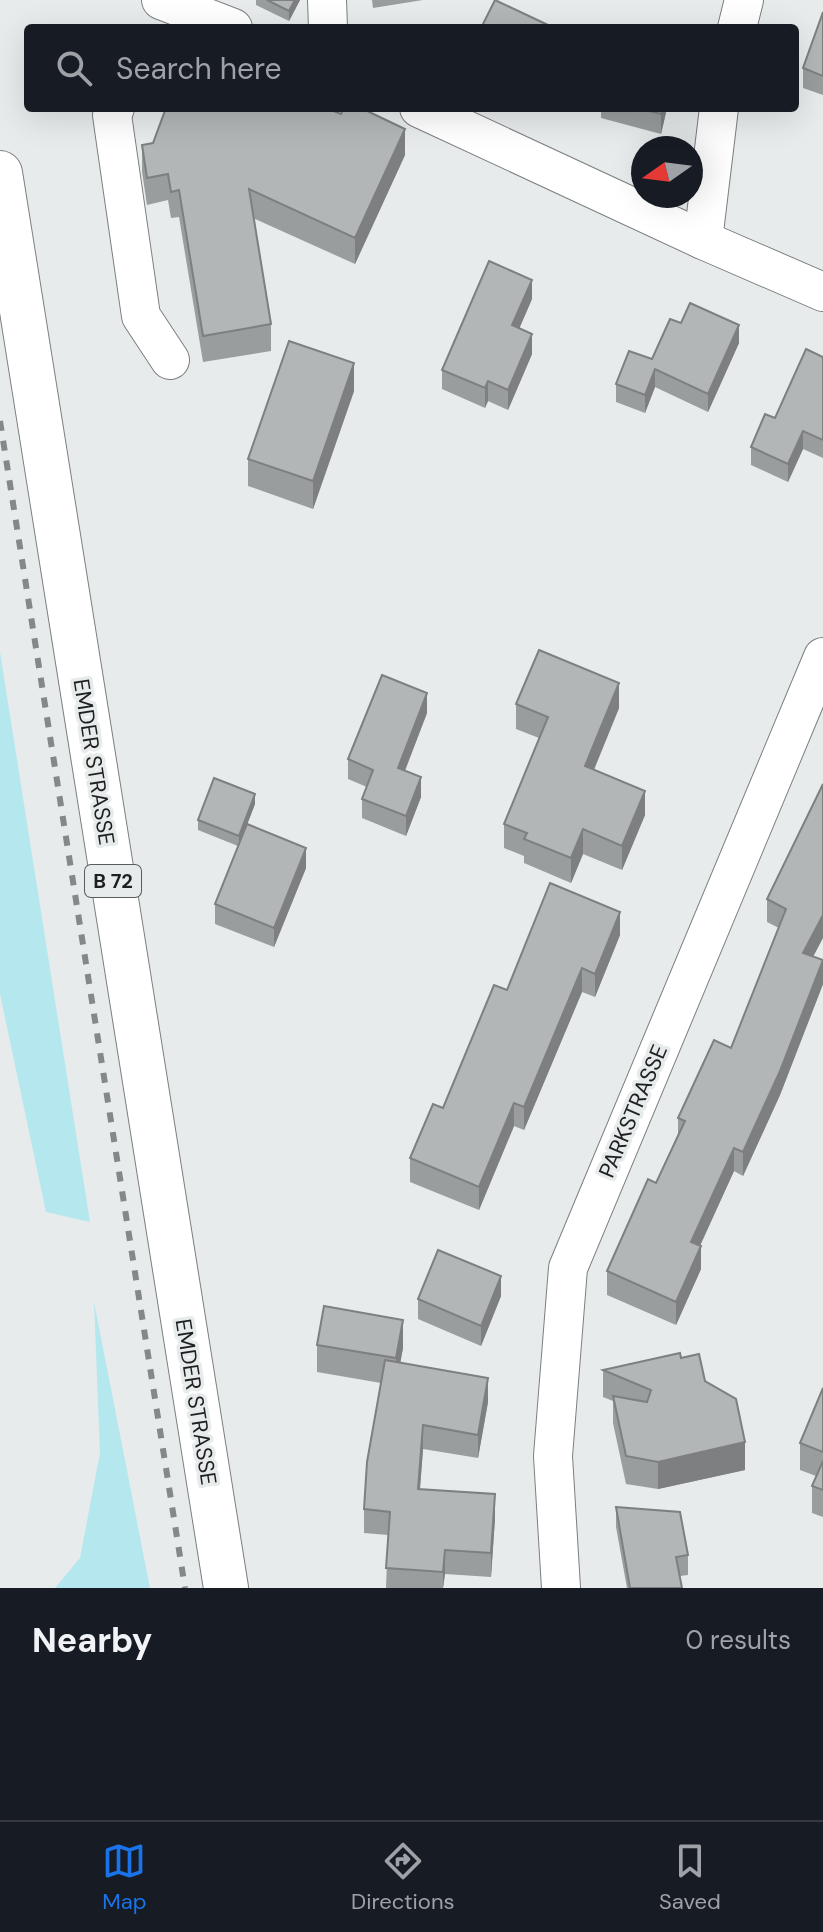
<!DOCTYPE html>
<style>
:root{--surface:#171b24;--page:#20242c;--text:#f1f3f6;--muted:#9ea1a6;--line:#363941;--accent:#1a73e8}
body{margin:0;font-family:"DM Sans",sans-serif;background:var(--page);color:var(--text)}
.compass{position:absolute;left:631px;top:136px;width:72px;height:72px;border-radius:50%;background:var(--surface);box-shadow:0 8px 32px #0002;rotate:256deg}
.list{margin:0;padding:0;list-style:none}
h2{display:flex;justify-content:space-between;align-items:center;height:104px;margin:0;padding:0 32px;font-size:34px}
h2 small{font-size:26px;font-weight:400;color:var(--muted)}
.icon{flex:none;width:44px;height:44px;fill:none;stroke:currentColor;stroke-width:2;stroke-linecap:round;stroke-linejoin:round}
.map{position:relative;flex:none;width:823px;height:1588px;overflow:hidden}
.search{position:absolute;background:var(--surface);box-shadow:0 8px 32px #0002;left:24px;right:24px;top:24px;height:88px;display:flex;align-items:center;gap:20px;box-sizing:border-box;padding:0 28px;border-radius:8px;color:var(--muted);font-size:30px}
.sheet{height:232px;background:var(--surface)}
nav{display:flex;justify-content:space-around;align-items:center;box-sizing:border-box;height:112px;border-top:2px solid var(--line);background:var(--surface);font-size:22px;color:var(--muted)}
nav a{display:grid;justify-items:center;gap:4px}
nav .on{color:var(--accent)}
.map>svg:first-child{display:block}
.green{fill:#b4e8ee}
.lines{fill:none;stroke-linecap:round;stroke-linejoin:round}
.minor-casing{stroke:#7b7f80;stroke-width:40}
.primary-casing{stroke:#7b7f80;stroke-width:46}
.minor{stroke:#fff;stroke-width:38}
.primary{stroke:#fff;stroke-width:44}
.rail{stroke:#858888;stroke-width:6;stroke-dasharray:10 10;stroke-linecap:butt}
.wall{fill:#999d9d}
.shaded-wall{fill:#7d7f80}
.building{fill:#b2b6b7;stroke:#7d7f80;stroke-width:2}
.labels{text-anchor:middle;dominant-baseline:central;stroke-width:7;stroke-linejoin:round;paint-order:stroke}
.shield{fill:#e7ebec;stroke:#5a5d5d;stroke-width:2}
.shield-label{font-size:20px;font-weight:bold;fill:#1e2020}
.street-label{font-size:22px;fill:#1e2020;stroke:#e7ebec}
</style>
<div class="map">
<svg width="823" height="1588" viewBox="0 0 823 1588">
<rect width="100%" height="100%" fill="#e7ebec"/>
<g class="green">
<path d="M 0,652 L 90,1222 L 46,1212 L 0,994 Z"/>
<path d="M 94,1302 L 150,1588 L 55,1588 L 80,1558 L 100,1453 Z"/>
</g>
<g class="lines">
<defs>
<g id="minor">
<path d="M 161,0 L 233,28"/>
<path d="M 327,0 L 328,28"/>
<path d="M 737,28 L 744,0"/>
<path d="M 115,108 L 112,115 L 141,316 L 170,360"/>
<path d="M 419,108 L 703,240 L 823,292"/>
<path d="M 703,240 L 719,108"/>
<path d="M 561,1588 L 553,1456 L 568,1268 L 823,657"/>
</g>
<path id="primary" d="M 0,173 L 226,1588"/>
</defs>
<use href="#minor" class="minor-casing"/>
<use href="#primary" class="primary-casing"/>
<use href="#minor" class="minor"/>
<use href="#primary" class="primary"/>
<path class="rail" d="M 0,421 L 185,1588"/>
</g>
<g class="wall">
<path d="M 256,0 L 300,0 L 289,21 L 256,5 Z"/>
<path d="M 372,0 L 423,0 L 373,8 Z"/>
<path d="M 823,12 L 823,95 L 803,88 L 803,68 Z"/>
<path d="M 601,108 L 667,108 L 661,134 L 601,118 Z"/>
<path d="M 142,145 L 405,155 L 355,264 L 253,218 L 271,324 L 271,351 L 203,362 L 179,217 L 171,218 L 168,200 L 147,205 L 142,172 Z"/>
<path d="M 532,299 L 519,329 L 532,354 L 508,410 L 488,401 L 485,408 L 442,389 L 442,370 Z"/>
<path d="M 681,323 L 739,343 L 708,412 L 655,387 L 645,413 L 616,402 L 616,384 L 652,359 Z"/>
<path d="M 823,357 L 823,458 L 803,449 L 788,482 L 751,465 L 751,447 Z"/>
<path d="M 354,391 L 313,509 L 248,486 L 248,459 Z"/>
<path d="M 516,704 L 619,708 L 594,770 L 645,815 L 622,870 L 583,854 L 571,883 L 524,863 L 524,856 L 504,848 L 504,824 L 539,738 L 516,729 Z"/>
<path d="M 427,713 L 405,771 L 421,797 L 406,836 L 362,818 L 362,799 L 367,787 L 348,779 L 348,759 Z"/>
<path d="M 823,784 L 813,957 L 823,984 L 780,1095 L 743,1176 L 734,1171 L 700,1246 L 701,1269 L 676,1325 L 607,1295 L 607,1271 L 656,1183 L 678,1134 L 678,1118 L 731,1048 L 779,928 L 767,922 L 767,899 Z"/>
<path d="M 255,804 L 247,824 L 306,868 L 274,947 L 215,924 L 215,904 L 238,846 L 198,830 L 198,820 Z"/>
<path d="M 620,935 L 595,997 L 582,992 L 524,1130 L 514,1126 L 479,1210 L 410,1182 L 410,1158 L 443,1108 L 507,990 Z"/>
<path d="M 501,1296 L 481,1346 L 418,1319 L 418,1299 Z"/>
<path d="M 317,1345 L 403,1348 L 400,1363 L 488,1402 L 478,1458 L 423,1449 L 420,1489 L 495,1518 L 491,1577 L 445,1574 L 443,1588 L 386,1588 L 388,1535 L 364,1533 L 364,1509 L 381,1383 L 317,1372 Z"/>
<path d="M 681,1358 L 705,1381 L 745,1470 L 658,1489 L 626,1484 L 613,1423 L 613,1401 L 603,1397 L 603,1370 Z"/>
<path d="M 823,1388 L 823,1517 L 812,1513 L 812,1486 L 816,1476 L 800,1470 L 800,1443 Z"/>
<path d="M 616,1507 L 688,1555 L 688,1575 L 680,1576 L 682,1588 L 627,1588 L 616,1527 Z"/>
</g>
<g class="shaded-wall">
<path d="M 295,0 L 300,0 L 289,21 L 289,11 Z"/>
<path d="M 662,108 L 667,108 L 661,134 L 661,114 Z"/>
<path d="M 405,129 L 405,155 L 355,264 L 355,238 Z"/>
<path d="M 532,280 L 532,299 L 512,345 L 512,325 Z"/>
<path d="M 739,325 L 739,343 L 708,412 L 708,394 Z"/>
<path d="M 532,334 L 532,354 L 508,410 L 508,390 Z"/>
<path d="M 354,363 L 354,391 L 313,509 L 313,481 Z"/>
<path d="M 655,369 L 655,387 L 645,413 L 645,395 Z"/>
<path d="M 488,381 L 488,401 L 485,408 L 485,388 Z"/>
<path d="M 803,431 L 803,449 L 788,482 L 788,464 Z"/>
<path d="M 619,683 L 619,708 L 585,791 L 585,766 Z"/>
<path d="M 427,693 L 427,713 L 398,788 L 398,768 Z"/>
<path d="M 421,777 L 421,797 L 406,836 L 406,816 Z"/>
<path d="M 645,791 L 645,815 L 622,870 L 622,846 Z"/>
<path d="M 255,794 L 255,804 L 239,846 L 239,836 Z"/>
<path d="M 583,829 L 583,854 L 571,883 L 571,858 Z"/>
<path d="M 306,848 L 306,868 L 274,947 L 274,928 Z"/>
<path d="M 620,912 L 620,935 L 595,997 L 595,974 Z"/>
<path d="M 823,915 L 823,938 L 803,976 L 803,953 Z"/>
<path d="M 823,960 L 823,984 L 780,1095 L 743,1176 L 743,1152 Z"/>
<path d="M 582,968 L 582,992 L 524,1130 L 524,1107 Z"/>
<path d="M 514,1103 L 514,1126 L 479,1210 L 479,1187 Z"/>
<path d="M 734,1148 L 734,1171 L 691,1265 L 691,1242 Z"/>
<path d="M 701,1246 L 701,1269 L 676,1325 L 676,1302 Z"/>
<path d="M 501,1276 L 501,1296 L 481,1346 L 481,1326 Z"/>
<path d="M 403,1320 L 403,1348 L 396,1386 L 396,1358 Z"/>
<path d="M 488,1378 L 488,1402 L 478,1458 L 478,1435 Z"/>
<path d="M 423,1425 L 423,1449 L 418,1513 L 418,1489 Z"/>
<path d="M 745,1442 L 745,1470 L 658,1489 L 658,1462 Z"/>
<path d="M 495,1494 L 495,1518 L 491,1577 L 491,1553 Z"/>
<path d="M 445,1550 L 445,1574 L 443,1588 L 443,1572 Z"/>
</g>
<g class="building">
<path d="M 267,0 L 295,0 L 289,11 Z"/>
<path d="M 495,0 L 548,25 L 548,28 L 481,28 Z"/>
<path d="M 823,12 L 823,76 L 803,68 Z"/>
<path d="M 166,108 L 326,108 L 341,114 L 344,108 L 361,108 L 405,129 L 355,238 L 249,189 L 271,324 L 203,336 L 179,190 L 171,192 L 168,174 L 147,178 L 142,145 L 153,143 Z"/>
<path d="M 638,108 L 662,108 L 661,114 Z"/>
<path d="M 489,261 L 532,280 L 512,325 L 532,334 L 508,390 L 488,381 L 485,388 L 442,370 Z"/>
<path d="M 690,303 L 739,325 L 708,394 L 655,369 L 645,395 L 616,384 L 629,351 L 652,359 L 670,319 L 681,323 Z"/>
<path d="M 289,341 L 354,363 L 313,481 L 248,459 Z"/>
<path d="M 806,349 L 823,357 L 823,440 L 803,431 L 788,464 L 751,447 L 765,414 L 775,418 Z"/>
<path d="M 539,650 L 619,683 L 585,766 L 645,791 L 622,846 L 583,829 L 571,858 L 524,839 L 527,833 L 504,824 L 548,717 L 516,704 Z"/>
<path d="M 382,675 L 427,693 L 398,768 L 421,777 L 406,816 L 362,799 L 373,770 L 348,759 Z"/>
<path d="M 214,778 L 255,794 L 239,836 L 198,820 Z"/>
<path d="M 823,784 L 823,915 L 803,953 L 823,960 L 780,1071 L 743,1152 L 734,1148 L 691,1242 L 701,1246 L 676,1302 L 607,1271 L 648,1179 L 656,1183 L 685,1121 L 678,1118 L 714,1040 L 731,1048 L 786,909 L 767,899 Z"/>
<path d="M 247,824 L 306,848 L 274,928 L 215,904 Z"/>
<path d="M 550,883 L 620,912 L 595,974 L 582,968 L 524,1107 L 514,1103 L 479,1187 L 410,1158 L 433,1104 L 443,1108 L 494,985 L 507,990 Z"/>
<path d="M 438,1250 L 501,1276 L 481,1326 L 418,1299 Z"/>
<path d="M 324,1306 L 403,1320 L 396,1358 L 317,1345 Z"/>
<path d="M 680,1353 L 681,1358 L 699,1354 L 705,1381 L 736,1399 L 745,1442 L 658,1462 L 626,1456 L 613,1396 L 647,1402 L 651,1390 L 603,1370 Z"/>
<path d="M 385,1360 L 488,1378 L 478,1435 L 423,1425 L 418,1489 L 495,1494 L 491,1553 L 445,1550 L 443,1572 L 386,1568 L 390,1512 L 364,1509 L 367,1462 Z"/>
<path d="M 823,1388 L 823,1452 L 800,1443 Z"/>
<path d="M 823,1461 L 823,1490 L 812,1486 Z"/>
<path d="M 616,1507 L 680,1512 L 688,1555 L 676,1557 L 682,1588 L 630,1588 Z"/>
</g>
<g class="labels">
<rect class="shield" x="85" y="865" width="56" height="32" rx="6"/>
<g class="shield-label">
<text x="113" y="881">B 72</text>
</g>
<g class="street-label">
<text transform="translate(94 762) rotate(81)">EMDER STRASSE</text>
<text transform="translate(633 1111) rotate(-67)">PARKSTRASSE</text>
<text transform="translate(196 1402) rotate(81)">EMDER STRASSE</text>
</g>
</g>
</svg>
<svg class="compass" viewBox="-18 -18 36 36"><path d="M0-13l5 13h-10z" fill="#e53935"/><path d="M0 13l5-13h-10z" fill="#9ea1a6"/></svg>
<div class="search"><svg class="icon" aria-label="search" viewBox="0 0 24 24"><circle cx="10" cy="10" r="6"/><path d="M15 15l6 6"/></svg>Search here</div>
</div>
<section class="sheet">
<h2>Nearby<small>0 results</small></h2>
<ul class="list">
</ul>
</section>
<nav>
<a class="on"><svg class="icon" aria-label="map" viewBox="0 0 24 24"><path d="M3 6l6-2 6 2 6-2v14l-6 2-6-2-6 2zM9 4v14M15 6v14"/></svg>Map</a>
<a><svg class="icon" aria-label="directions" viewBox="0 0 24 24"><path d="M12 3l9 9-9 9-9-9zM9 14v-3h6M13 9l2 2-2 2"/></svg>Directions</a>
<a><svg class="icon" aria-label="saved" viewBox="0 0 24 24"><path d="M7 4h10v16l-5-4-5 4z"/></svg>Saved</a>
</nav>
